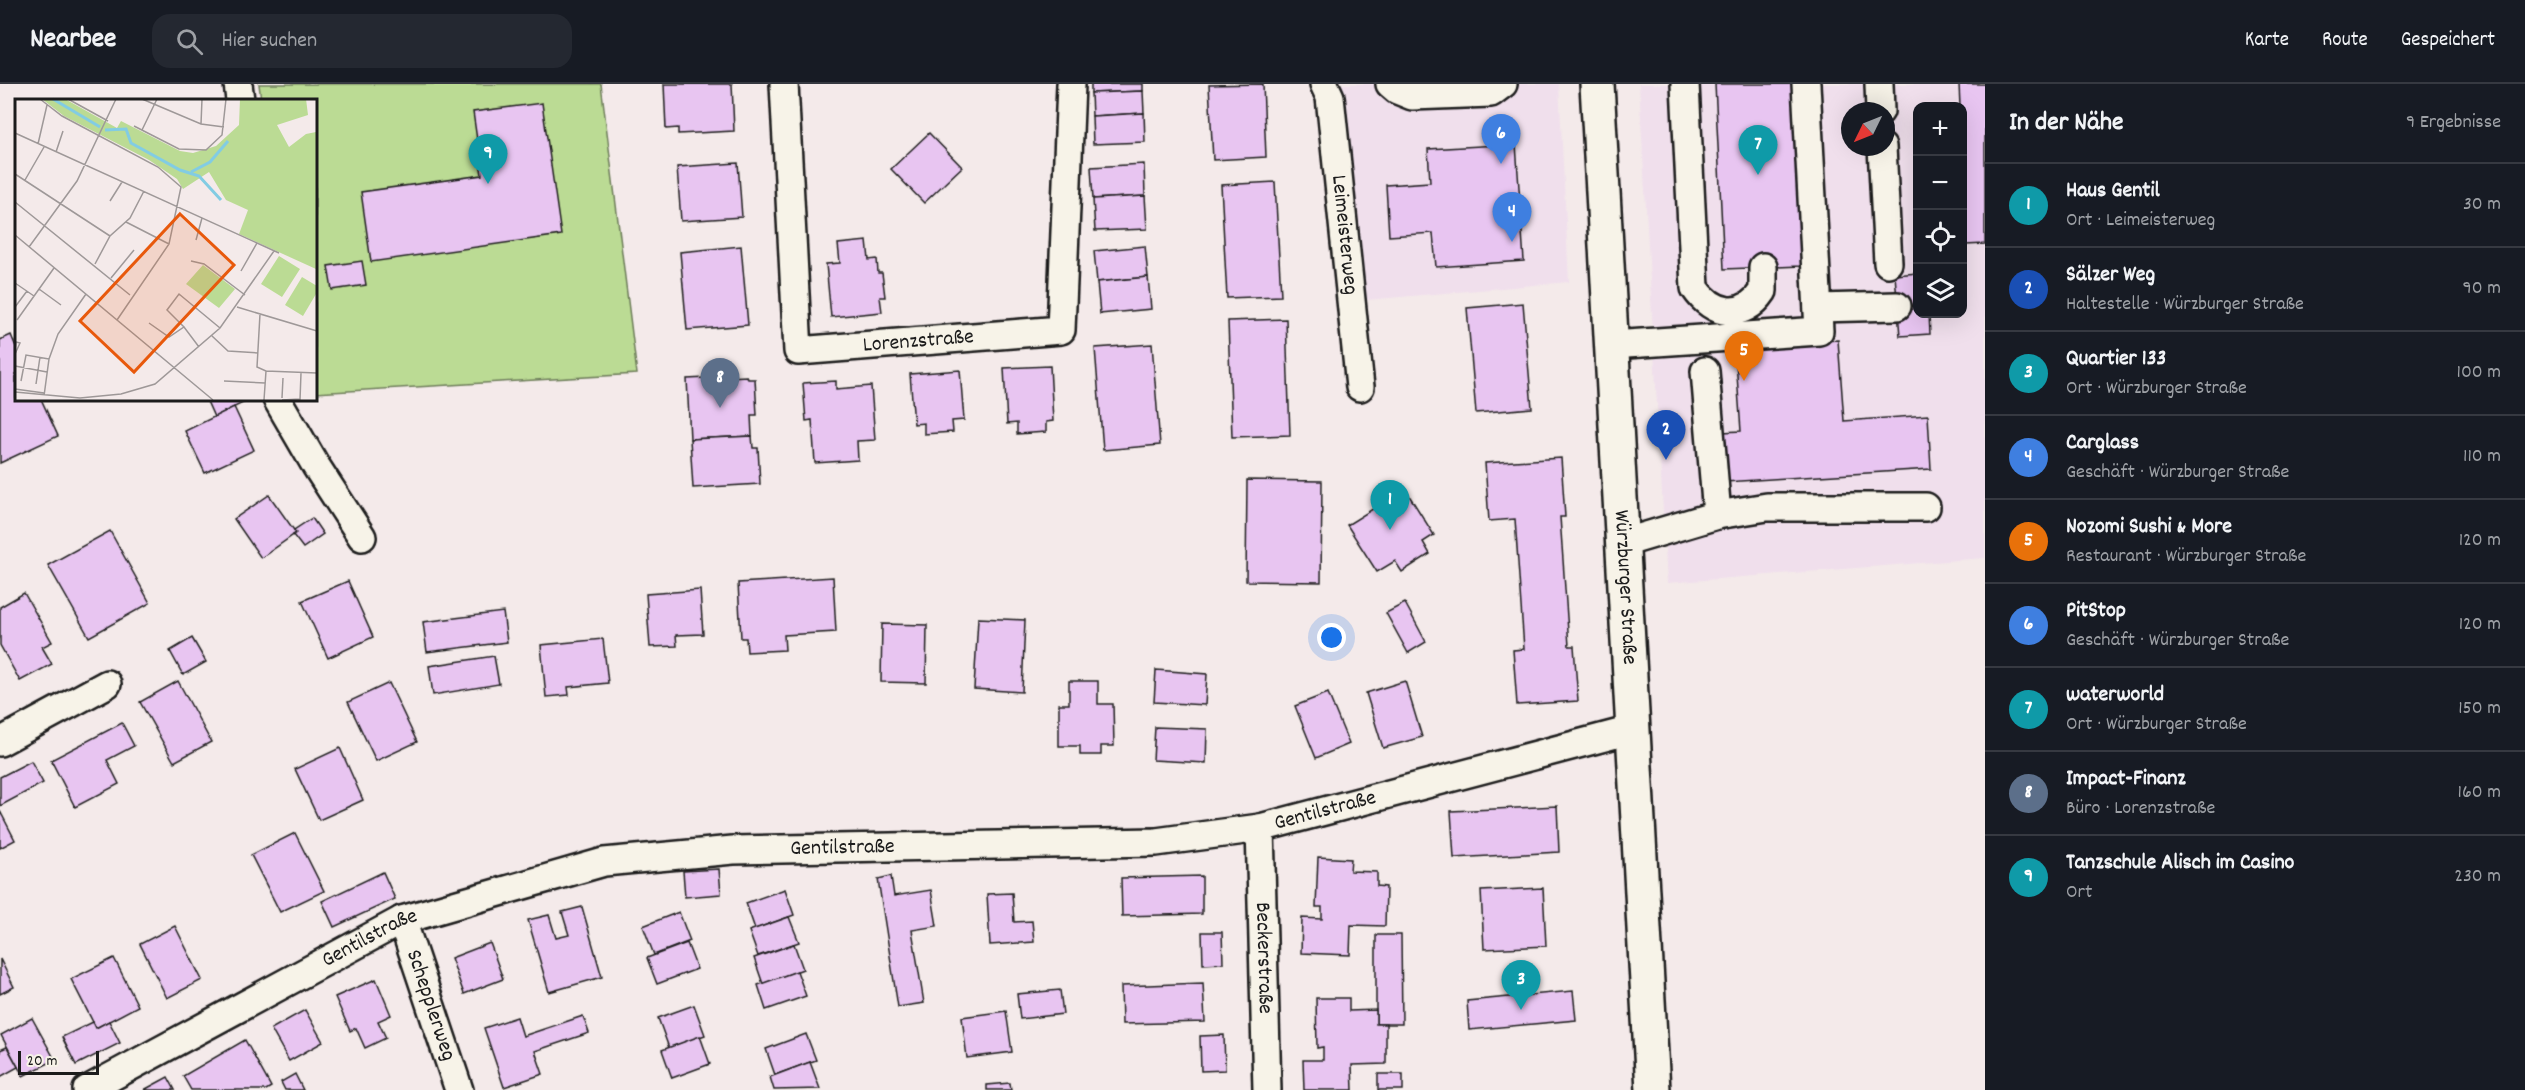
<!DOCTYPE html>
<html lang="de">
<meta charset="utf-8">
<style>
:root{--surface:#171b24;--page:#242831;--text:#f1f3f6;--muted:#9ea1a6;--line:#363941;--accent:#d1495b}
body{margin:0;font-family:Dekko,sans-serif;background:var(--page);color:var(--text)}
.controls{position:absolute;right:18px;top:18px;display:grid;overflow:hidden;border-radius:12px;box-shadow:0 6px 24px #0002}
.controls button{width:54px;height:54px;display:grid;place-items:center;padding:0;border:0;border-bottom:2px solid var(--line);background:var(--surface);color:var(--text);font:30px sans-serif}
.compass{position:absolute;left:1841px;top:18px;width:54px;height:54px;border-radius:50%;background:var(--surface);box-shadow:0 6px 24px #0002;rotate:227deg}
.scale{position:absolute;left:18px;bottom:15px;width:81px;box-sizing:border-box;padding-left:6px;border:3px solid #1c1c1c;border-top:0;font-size:16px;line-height:21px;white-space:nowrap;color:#1c1c1c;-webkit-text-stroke:4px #f7f3e8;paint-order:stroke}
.you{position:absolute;left:1332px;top:554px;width:21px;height:21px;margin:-15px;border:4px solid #fff;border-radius:50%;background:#1a73e8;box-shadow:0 0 0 9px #1a73e833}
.badge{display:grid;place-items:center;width:39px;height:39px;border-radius:50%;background:var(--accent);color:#fff;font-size:20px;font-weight:700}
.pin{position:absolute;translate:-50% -50px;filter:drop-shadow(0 2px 3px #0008)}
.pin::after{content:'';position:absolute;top:32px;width:21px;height:18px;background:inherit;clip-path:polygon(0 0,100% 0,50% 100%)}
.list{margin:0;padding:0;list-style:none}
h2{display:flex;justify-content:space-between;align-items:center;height:78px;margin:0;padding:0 24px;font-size:26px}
h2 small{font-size:20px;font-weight:400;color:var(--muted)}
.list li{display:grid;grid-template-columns:39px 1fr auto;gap:18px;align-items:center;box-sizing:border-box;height:84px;padding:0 24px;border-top:2px solid var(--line)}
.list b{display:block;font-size:22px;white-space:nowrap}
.list p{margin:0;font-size:20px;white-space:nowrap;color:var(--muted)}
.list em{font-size:20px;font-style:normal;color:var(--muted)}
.icon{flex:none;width:33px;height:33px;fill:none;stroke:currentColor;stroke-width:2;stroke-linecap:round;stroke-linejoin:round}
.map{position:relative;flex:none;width:1985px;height:1006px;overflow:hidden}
header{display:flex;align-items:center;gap:36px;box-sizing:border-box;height:84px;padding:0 30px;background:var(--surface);border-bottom:2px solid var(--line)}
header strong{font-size:28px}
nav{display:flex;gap:33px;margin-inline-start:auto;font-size:21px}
.search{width:420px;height:54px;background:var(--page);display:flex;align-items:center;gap:15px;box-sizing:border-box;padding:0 21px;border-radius:18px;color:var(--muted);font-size:22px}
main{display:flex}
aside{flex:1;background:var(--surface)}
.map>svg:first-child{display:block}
.built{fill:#f0dfec;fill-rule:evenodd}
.green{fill:#bbdb94;stroke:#6c7c58;stroke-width:1.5}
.building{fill:#e8c5f1;stroke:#1c1c1c;stroke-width:1.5}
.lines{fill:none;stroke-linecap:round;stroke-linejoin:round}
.minor-casing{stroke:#1c1c1c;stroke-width:32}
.major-casing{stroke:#1c1c1c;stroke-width:38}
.minor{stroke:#f7f3e8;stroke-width:27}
.major{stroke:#f7f3e8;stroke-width:33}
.labels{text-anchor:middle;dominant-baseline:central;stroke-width:5;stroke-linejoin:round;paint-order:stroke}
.street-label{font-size:22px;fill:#1c1c1c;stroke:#f7f3e8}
.inset-river{fill:none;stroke:#82cce3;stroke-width:3}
.inset-road{fill:none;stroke:#9e9898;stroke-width:1.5}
.view{fill:#e8590c;fill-opacity:0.15;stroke:#e8590c;stroke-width:3}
.inset-edge{fill:none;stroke:#1c1c1c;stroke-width:3}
</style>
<header>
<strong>Nearbee</strong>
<div class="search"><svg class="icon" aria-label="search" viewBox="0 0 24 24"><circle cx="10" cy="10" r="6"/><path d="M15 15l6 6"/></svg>Hier suchen</div>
<nav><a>Karte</a><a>Route</a><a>Gespeichert</a></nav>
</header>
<main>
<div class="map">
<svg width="1985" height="1006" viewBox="0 0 1985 1006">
<rect width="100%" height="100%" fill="#f4eaea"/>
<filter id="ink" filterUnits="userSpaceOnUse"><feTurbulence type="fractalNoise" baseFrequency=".0167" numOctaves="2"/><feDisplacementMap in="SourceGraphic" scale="12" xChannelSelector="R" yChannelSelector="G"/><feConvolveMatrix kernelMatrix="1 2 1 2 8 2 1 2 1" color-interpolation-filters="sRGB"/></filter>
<g filter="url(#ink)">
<g class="built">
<path d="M 1320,0 L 1559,0 L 1569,198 L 1355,217 Z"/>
<path d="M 1639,0 L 1985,0 L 1985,474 L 1667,499 ZM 1918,22 L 1962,22 L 1962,230 L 1918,230 ZM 1850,27 L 1886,27 L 1886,63 L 1850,63 Z"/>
</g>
<path class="green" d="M 259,0 L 601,0 L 637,290 L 315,309 L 315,16 L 261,16 Z"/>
<g class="building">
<path d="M 664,0 L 732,0 L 734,47 L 678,50 L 678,44 L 666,45 Z"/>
<path d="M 1091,0 L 1143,0 L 1143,7 L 1091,9 Z"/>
<path d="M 1263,0 L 1266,73 L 1213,76 L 1209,1 Z"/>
<path d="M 1715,0 L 1792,0 L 1801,182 L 1724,185 Z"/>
<path d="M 1959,0 L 1985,0 L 1985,160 L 1966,161 L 1962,22 L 1960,22 Z"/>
<path d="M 1143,7 L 1144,29 L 1092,32 L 1091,9 Z"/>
<path d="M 542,19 L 561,151 L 371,178 L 361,108 L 482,91 L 473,28 Z"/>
<path d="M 1144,29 L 1145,58 L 1093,60 L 1092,32 Z"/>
<path d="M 929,49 L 962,83 L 924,119 L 891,85 Z"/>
<path d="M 1516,60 L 1524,177 L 1436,183 L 1433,149 L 1389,152 L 1386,101 L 1430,98 L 1428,65 Z"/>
<path d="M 738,79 L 742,133 L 681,137 L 677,83 Z"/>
<path d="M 1144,80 L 1145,112 L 1093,115 L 1091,83 Z"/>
<path d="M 1275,98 L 1281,212 L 1227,214 L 1221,101 Z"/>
<path d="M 1145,112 L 1147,145 L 1095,147 L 1093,115 Z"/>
<path d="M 867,157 L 869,176 L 877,175 L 878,189 L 882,189 L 885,213 L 880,213 L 882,228 L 831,233 L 826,180 L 840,179 L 838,160 Z"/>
<path d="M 741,162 L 748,241 L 687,246 L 680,168 Z"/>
<path d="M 1145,162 L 1148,193 L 1097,198 L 1094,167 Z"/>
<path d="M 362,177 L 366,201 L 332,206 L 328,182 Z"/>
<path d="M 1918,189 L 1918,230 L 1929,230 L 1930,250 L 1900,252 L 1895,191 Z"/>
<path d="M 1148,193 L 1151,225 L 1100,230 L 1097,198 Z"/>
<path d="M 1523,219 L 1532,324 L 1476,329 L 1467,224 Z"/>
<path d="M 1286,235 L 1290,351 L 1232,353 L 1228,237 Z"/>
<path d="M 11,251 L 16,263 L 16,315 L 41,315 L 58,352 L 0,379 L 0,256 Z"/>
<path d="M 1838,256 L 1844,337 L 1928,331 L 1931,385 L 1725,398 L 1722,348 L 1741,347 L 1735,263 Z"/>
<path d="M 1152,260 L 1160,361 L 1103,366 L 1095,264 Z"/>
<path d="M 1050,282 L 1053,337 L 1046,338 L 1046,348 L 1017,350 L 1017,339 L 1007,340 L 1004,284 Z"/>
<path d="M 960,286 L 964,336 L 952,337 L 953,348 L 924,350 L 924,339 L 914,340 L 910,290 Z"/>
<path d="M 747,292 L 748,295 L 755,295 L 757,331 L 751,331 L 752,352 L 690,355 L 687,295 Z"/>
<path d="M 836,297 L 836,305 L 871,302 L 875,356 L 857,357 L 858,376 L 815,379 L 812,336 L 806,337 L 803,299 Z"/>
<path d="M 206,315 L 246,315 L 247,317 L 214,333 Z"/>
<path d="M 234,323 L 254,366 L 205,389 L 185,347 Z"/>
<path d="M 752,352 L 753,364 L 758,364 L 760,400 L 693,404 L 690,355 Z"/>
<path d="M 1561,374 L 1565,433 L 1560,433 L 1569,562 L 1574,562 L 1578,617 L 1517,621 L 1513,566 L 1524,565 L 1515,435 L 1489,437 L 1485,379 Z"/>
<path d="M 1247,396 L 1322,397 L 1321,498 L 1246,497 Z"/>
<path d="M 1405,405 L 1434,451 L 1423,458 L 1430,470 L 1402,488 L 1395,477 L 1377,488 L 1347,441 Z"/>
<path d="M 269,411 L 296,449 L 261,474 L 234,435 Z"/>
<path d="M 312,434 L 323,450 L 303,464 L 293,451 L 296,449 L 294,446 Z"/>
<path d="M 110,447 L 150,519 L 89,553 L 48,481 Z"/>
<path d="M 833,493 L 836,548 L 784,551 L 785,566 L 747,568 L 746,554 L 741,554 L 738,499 Z"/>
<path d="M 348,497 L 373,553 L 328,574 L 302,517 Z"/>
<path d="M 700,506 L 703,550 L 676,551 L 677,562 L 650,563 L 646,510 Z"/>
<path d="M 24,509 L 52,558 L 42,563 L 52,580 L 20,597 L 0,561 L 0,523 Z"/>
<path d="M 1405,519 L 1426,558 L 1408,569 L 1386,529 Z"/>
<path d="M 503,528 L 507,558 L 427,568 L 423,538 Z"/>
<path d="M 978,534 L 1025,536 L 1022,608 L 974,605 Z"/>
<path d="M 882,540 L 927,541 L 926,599 L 881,598 Z"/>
<path d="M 192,554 L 206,578 L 183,591 L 170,567 Z"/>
<path d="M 603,555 L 608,599 L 568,603 L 569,611 L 546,613 L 541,561 Z"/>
<path d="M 494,572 L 499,600 L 433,611 L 429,582 Z"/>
<path d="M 1156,586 L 1207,590 L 1205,621 L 1154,618 Z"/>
<path d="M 178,597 L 211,658 L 174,678 L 140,618 Z"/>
<path d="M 1069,597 L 1098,597 L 1098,620 L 1113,620 L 1114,662 L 1101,662 L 1101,671 L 1080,671 L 1080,662 L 1059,662 L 1059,620 L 1069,620 Z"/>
<path d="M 1405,597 L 1422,653 L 1383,664 L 1366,609 Z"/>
<path d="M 389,599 L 417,658 L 376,677 L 348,618 Z"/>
<path d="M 1328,609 L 1349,660 L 1316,674 L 1295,622 Z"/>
<path d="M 122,639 L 134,662 L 107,676 L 119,700 L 75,723 L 51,676 Z"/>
<path d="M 1155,643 L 1207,645 L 1206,679 L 1153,676 Z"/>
<path d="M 340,664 L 363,716 L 319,736 L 295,685 Z"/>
<path d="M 31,677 L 43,699 L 0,722 L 0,693 Z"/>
<path d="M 1557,722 L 1559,768 L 1454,774 L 1451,727 Z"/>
<path d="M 0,727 L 15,756 L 0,764 Z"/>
<path d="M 295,749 L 324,807 L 280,828 L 251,771 Z"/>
<path d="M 1318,773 L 1351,775 L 1350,787 L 1377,788 L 1377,802 L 1386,803 L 1385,842 L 1351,841 L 1350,871 L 1301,869 L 1302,834 L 1322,835 L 1322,823 L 1316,823 Z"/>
<path d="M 719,785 L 721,810 L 685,813 L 683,787 Z"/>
<path d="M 383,788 L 395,815 L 334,843 L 322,817 Z"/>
<path d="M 891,792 L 894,812 L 931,806 L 937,842 L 912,846 L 924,919 L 898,923 L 878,795 Z"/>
<path d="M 1202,792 L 1202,830 L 1122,832 L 1121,794 Z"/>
<path d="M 1543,804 L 1546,862 L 1484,865 L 1481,807 Z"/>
<path d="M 785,805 L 794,831 L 755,845 L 746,819 Z"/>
<path d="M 1012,809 L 1014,838 L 1032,837 L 1034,858 L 990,861 L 987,810 Z"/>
<path d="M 582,823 L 602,893 L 549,908 L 528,836 L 549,831 L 556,854 L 569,851 L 562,828 Z"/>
<path d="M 679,828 L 690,857 L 654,871 L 643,842 Z"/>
<path d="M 789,833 L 799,858 L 758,872 L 749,847 Z"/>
<path d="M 175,842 L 202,896 L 167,914 L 140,860 Z"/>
<path d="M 1202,848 L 1222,848 L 1223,879 L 1203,880 Z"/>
<path d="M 1376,851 L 1401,851 L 1402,940 L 1376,940 Z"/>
<path d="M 490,859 L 503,895 L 464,910 L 451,874 Z"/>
<path d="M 687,859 L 697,885 L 657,900 L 647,874 Z"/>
<path d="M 794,860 L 803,885 L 763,900 L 754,874 Z"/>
<path d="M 114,874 L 138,922 L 96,944 L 71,895 Z"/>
<path d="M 0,875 L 14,903 L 0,910 Z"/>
<path d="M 797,887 L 806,912 L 766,926 L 758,901 Z"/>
<path d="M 376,895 L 391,931 L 378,937 L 386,954 L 365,964 L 356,944 L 350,947 L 335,913 Z"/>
<path d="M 1203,899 L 1205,938 L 1122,940 L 1121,902 Z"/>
<path d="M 1060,906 L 1063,930 L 1020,935 L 1017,910 Z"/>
<path d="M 1573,907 L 1576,936 L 1469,946 L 1467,917 Z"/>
<path d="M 1316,914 L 1349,914 L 1349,927 L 1376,926 L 1376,940 L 1386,940 L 1386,980 L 1352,981 L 1353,1006 L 1304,1006 L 1303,976 L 1323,976 L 1323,963 L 1317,964 Z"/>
<path d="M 694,921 L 705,951 L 669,964 L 658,934 Z"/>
<path d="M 305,926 L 323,958 L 289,977 L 271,945 Z"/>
<path d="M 1006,927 L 1012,968 L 967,974 L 962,933 Z"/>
<path d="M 583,932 L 589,949 L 535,967 L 543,990 L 504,1003 L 484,944 L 517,933 L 523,952 Z"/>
<path d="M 32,934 L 55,976 L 23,992 L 1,951 Z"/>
<path d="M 109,937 L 120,959 L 76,981 L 62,953 L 93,938 L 96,944 Z"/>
<path d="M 806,950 L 816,976 L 775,991 L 766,965 Z"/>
<path d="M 1224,951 L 1225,986 L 1201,987 L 1200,952 Z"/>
<path d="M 700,952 L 710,980 L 672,994 L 662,966 Z"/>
<path d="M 245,956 L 271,1003 L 266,1006 L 191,1006 L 183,992 Z"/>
<path d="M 7,963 L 18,983 L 0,993 L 0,966 Z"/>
<path d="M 810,978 L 820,1005 L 774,1006 L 770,993 Z"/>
<path d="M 295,990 L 303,1006 L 285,1006 L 281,998 Z"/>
<rect x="1378" y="990" width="25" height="16"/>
<path d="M 168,993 L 175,1006 L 144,1006 Z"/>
<path d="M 1010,999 L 1011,1006 L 987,1006 L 987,1001 Z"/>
</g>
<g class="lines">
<defs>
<g id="minor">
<path d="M 238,0 L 240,16"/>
<path id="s1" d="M 784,0 L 798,267 L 1061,246 L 1071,0"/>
<path id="s2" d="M 1324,0 L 1330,13 L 1360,303"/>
<path d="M 1390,0 L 1397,6 L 1412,12 L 1491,9 L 1503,0"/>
<path d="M 1685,0 L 1695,204 C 1713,231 1743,237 1763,207 L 1763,183"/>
<path d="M 1879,0 L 1880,27"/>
<path d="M 1882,63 L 1888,179"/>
<path d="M 1818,224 L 1897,222"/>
<path d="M 1612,261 L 1819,247 L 1806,0"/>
<path d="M 1705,287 L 1717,431"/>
<path d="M 277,315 L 316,382 L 362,453"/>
<path d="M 1623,459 L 1717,431 L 1767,423 L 1926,423"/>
<path d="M 0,658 L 107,600"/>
<path id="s3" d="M 1260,744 L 1267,1006"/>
<path id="s4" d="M 402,836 L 459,1006"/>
<path id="s5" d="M 87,1006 L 402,836 L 604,778 L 733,766 L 1156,758 L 1260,744 L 1635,645"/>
</g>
<g id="major">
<path id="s6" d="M 1597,0 L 1653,1006"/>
</g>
</defs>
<use href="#minor" class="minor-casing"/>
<use href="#major" class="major-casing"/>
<use href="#minor" class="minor"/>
<use href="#major" class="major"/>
</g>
</g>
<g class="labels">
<g class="street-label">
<text stroke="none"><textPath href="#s2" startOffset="153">Leimeisterweg</textPath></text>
<text stroke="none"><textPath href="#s1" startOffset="388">Lorenzstraße</textPath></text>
<text stroke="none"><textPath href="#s6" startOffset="504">Würzburger Straße</textPath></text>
<text stroke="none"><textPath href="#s5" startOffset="1293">Gentilstraße</textPath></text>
<text stroke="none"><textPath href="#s5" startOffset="807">Gentilstraße</textPath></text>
<text stroke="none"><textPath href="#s5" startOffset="321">Gentilstraße</textPath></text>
<text stroke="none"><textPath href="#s3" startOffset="130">Beckerstraße</textPath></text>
<text stroke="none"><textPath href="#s4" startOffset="90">Schepplerweg</textPath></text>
</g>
</g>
<g transform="translate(15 15)">
<rect width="302" height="302" fill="#f4eaea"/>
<path d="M 27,0 L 50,0 L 102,29 L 106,22 L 165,52 L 178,54 L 201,47 L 224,26 L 225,0 L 291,0 L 293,16 L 262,26 L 274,48 L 291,35 L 301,33 L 301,170 L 224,135 L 233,111 L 211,101 L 194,73 L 168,90 L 162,80 L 134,61 L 49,17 ZM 264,157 L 285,170 L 267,198 L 246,185 ZM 188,166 L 220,190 L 204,209 L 171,185 ZM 287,178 L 302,187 L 301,195 L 288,217 L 270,206 Z" fill="#bbdb94"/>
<path class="inset-river" d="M 38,0 L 85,28M 90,31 L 111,30 L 116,44 L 165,71 L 184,77 L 206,101M 176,73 L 195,63 L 213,42"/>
<path class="inset-road" d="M 25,0 L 47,17 L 143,68 L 166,88 L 154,145 L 102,221M 53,0 L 93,22M 127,0 L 186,25 L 209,28M 186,25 L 187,0M 119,27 L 164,50 L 191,51 L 207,36 L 211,0M 127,31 L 142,0M 0,34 L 264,154M 23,45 L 32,6M 41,53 L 48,32M 0,75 L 95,137M 10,81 L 29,48M 95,102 L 107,83M 0,103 L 115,196M 111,123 L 154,145M 0,136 L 198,301M 181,141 L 187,119M 14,148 L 62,82 L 101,0M 176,162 L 189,165 L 230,196M 80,165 L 95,137 L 115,119 L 129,92M 226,172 L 242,144M 96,179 L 119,151M 0,184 L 19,197M 24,190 L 46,206M 0,208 L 12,192M 222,208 L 302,232M 245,215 L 242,268 L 251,272 L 249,301M 2,221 L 39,169M 134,224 L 154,238 L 169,228 L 184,248M 169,228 L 152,211 L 164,195 L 205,229M 197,237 L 213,252 L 243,254M 0,250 L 1,243 L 5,244 L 0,255M 0,267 L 32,273M 251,272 L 302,274M 6,282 L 11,256 L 34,260M 209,282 L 250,284M 21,285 L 25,258M 0,290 L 29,294M 0,293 L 65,299 L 106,295 L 140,285 L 205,229 L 259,152M 29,297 L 34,260 L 43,235 L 71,195M 267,299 L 268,279M 267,301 L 285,300M 285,301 L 286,274"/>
<path class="view" d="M 165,115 L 219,166 L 119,273 L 65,222 Z"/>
<rect width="302" height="302" class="inset-edge"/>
</g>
</svg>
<div class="controls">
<button>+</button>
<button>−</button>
<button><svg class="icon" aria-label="locate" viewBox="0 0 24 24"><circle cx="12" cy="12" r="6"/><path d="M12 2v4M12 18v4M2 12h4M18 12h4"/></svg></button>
<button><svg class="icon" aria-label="layers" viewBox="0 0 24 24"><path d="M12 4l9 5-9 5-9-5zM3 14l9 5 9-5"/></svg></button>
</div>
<svg class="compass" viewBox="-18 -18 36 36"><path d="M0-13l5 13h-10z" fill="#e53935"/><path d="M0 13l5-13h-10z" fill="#9ea1a6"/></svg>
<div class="scale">20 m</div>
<div class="you"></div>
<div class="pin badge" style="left:1390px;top:446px;background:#0f9aa8">1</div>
<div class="pin badge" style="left:1666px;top:376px;background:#1a4fb4">2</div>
<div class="pin badge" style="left:1521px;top:926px;background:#0f9aa8">3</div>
<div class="pin badge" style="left:1512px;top:158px;background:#3f7fe0">4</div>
<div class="pin badge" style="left:1744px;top:297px;background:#e8710a">5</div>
<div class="pin badge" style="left:1501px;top:80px;background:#3f7fe0">6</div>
<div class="pin badge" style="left:1758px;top:91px;background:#0f9aa8">7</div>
<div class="pin badge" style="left:720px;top:324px;background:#5c6f8a">8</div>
<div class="pin badge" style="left:488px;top:100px;background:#0f9aa8">9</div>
</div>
<aside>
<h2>In der Nähe<small>9 Ergebnisse</small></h2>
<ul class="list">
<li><span class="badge" style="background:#0f9aa8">1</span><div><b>Haus Gentil</b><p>Ort · Leimeisterweg</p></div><em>30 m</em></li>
<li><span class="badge" style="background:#1a4fb4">2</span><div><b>Sälzer Weg</b><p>Haltestelle · Würzburger Straße</p></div><em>90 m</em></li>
<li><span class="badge" style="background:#0f9aa8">3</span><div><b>Quartier 133</b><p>Ort · Würzburger Straße</p></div><em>100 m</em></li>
<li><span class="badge" style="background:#3f7fe0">4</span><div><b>Carglass</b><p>Geschäft · Würzburger Straße</p></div><em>110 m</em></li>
<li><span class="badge" style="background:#e8710a">5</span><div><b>Nozomi Sushi &amp; More</b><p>Restaurant · Würzburger Straße</p></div><em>120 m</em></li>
<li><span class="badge" style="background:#3f7fe0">6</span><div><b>PitStop</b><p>Geschäft · Würzburger Straße</p></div><em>120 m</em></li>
<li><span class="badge" style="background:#0f9aa8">7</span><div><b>waterworld</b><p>Ort · Würzburger Straße</p></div><em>150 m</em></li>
<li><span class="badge" style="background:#5c6f8a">8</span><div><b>Impact-Finanz</b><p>Büro · Lorenzstraße</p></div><em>160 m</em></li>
<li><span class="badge" style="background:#0f9aa8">9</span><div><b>Tanzschule Alisch im Casino</b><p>Ort</p></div><em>230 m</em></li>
</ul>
</aside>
</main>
